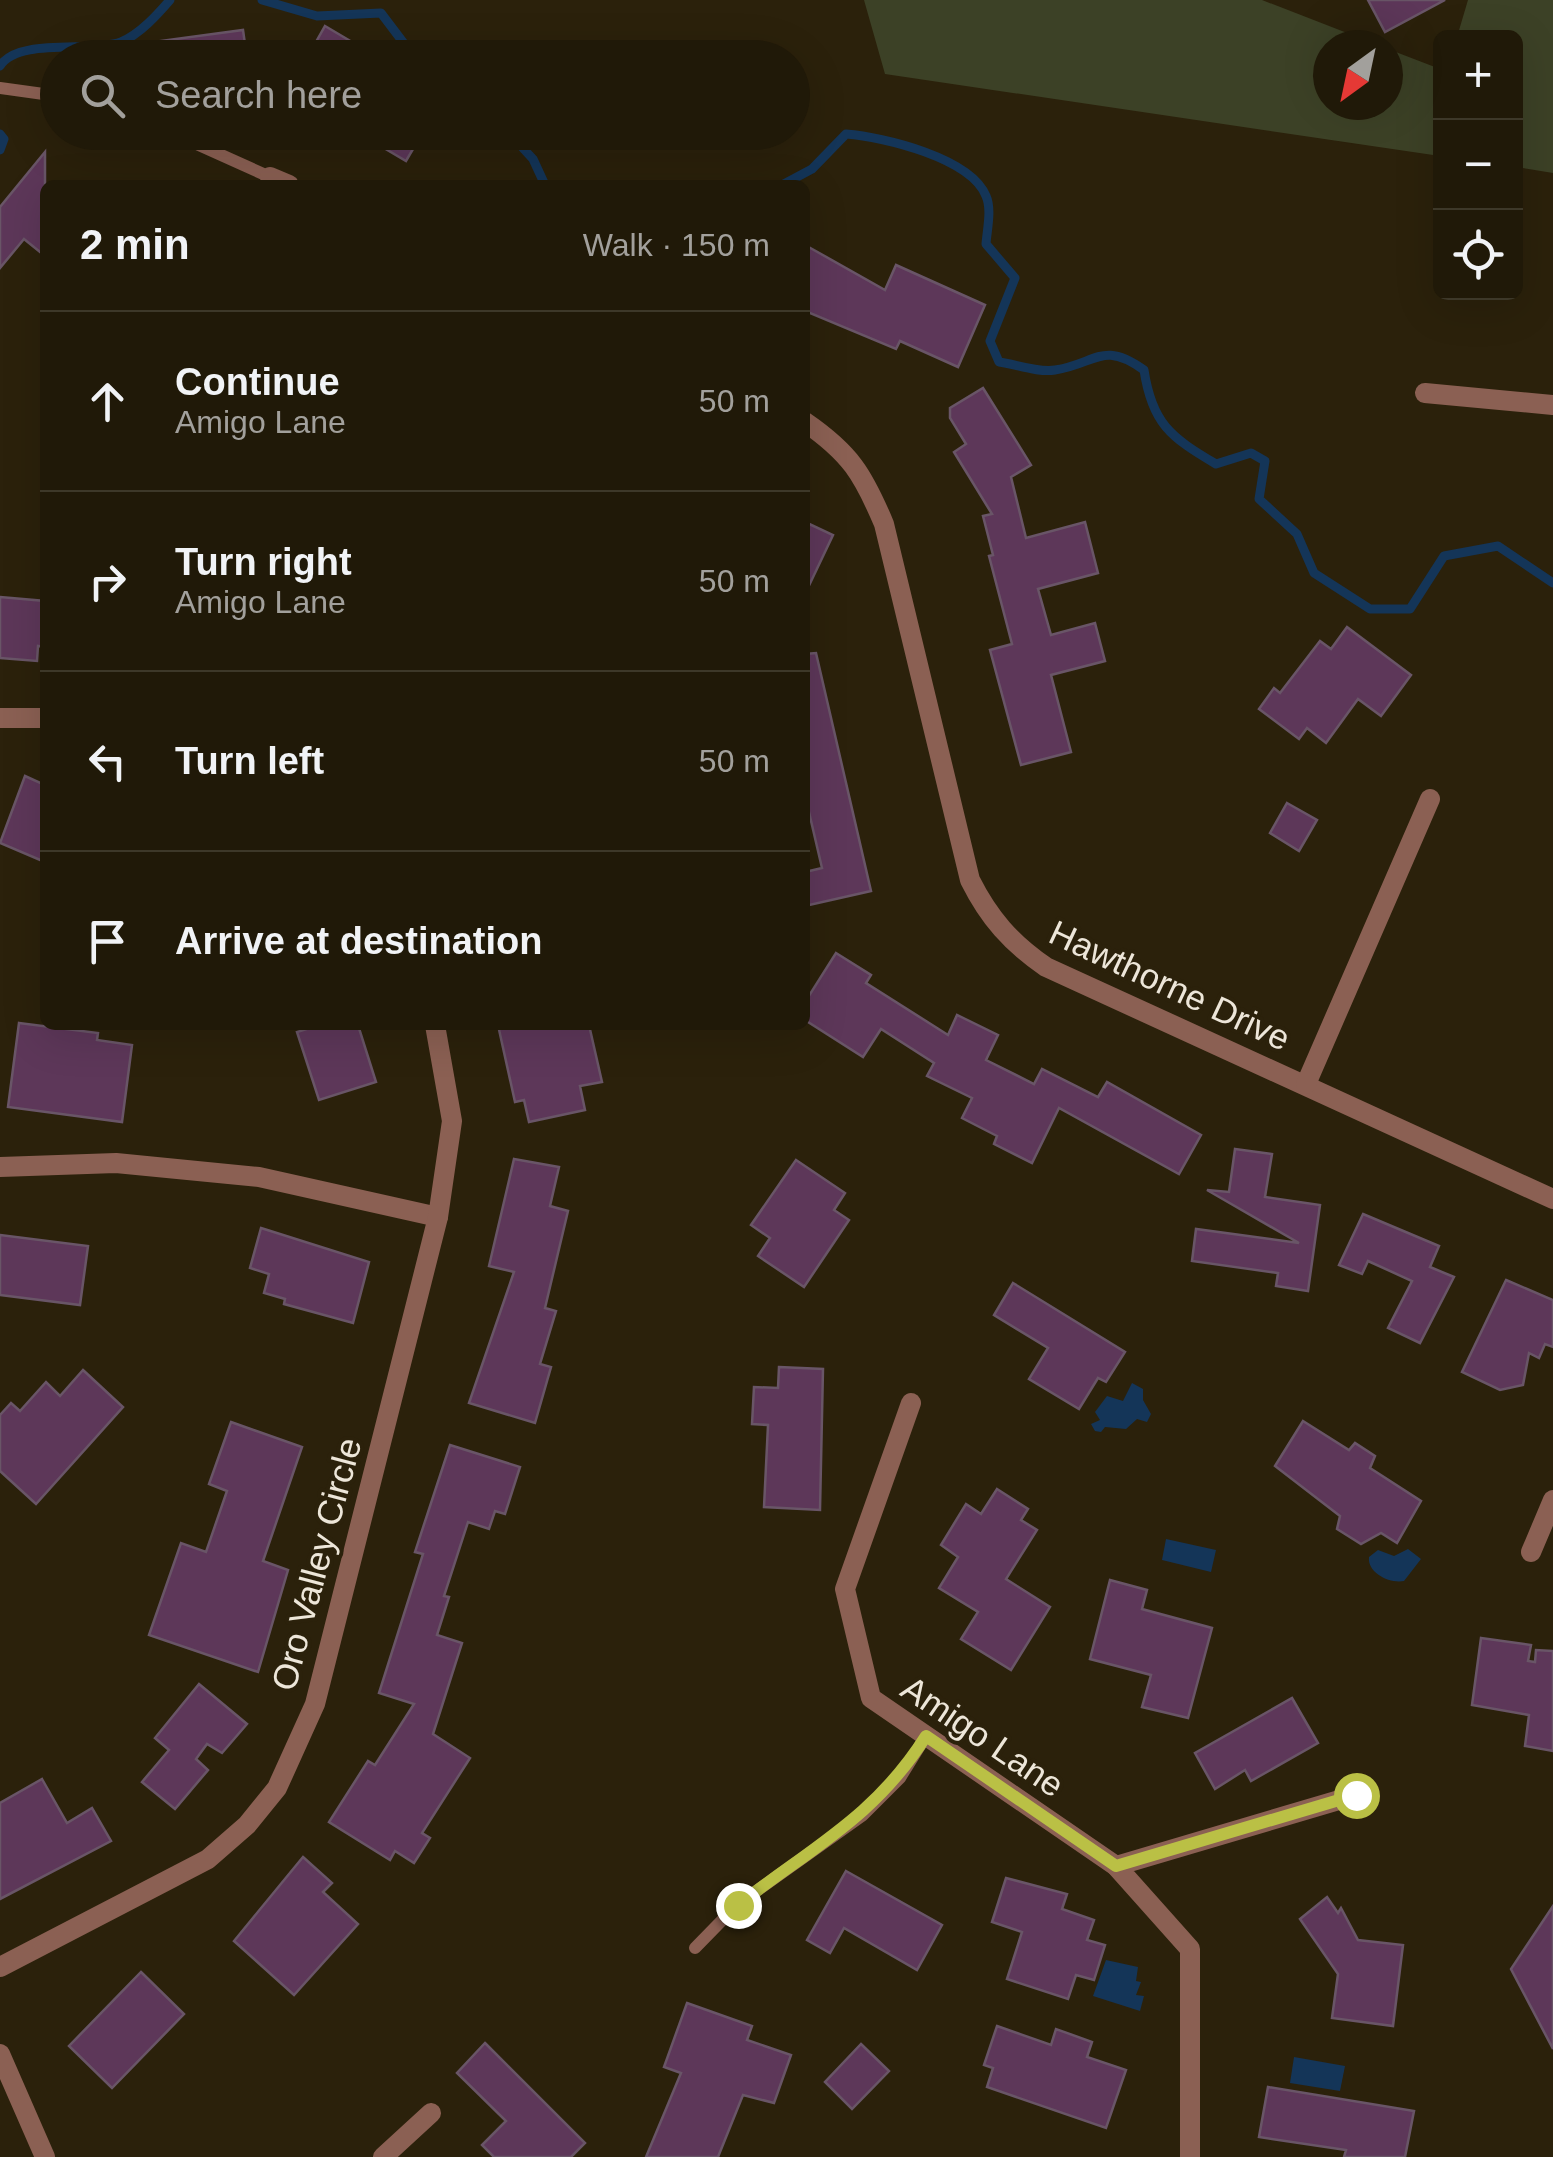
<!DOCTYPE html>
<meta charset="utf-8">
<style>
:root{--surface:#201908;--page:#282212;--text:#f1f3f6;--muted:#a2a09c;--line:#3d3829}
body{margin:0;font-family:Helvetica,sans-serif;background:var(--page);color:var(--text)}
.controls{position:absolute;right:30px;top:30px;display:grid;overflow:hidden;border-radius:15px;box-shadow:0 10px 40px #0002}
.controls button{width:90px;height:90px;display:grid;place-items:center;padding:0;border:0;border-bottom:2px solid var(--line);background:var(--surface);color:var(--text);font:50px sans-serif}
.compass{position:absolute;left:1313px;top:30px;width:90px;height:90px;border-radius:50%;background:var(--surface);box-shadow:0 10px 40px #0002;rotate:213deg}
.stop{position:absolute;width:30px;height:30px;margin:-22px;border:8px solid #bac045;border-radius:50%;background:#fff}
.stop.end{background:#bac045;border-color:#fff;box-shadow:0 2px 10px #0008}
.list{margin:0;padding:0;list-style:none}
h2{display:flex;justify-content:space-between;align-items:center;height:130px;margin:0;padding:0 40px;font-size:42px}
h2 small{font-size:32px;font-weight:400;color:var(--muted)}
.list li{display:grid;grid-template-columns:65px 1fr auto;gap:30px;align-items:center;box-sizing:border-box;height:180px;padding:0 40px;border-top:2px solid var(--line)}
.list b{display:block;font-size:38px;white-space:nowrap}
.list p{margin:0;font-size:32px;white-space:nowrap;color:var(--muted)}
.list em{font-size:32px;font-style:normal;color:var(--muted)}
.icon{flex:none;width:55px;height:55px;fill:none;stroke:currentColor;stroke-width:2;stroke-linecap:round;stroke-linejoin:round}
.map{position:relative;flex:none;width:1553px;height:2157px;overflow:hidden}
.search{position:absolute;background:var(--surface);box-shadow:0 10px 40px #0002;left:40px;top:40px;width:770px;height:110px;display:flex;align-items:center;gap:25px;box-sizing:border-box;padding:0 35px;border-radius:55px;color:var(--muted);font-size:38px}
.panel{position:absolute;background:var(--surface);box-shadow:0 10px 40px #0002;left:40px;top:180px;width:770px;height:850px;border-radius:15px}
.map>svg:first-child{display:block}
.green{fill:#3c4126}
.water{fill:#143558}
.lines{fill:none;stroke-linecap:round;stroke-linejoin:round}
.stream{stroke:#143558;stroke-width:9}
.building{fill:#5d3759;stroke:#695567;stroke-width:2.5}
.lane{stroke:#8b6053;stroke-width:12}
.street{stroke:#8b6053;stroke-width:20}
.route{stroke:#bac045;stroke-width:12}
.labels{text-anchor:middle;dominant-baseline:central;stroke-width:8;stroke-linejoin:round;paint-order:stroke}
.street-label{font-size:35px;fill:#ede6d9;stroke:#2b210b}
</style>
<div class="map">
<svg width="1553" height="2157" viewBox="0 0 1553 2157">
<rect width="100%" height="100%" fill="#2b210b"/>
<g class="green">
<path d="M 864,0 L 1262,0 L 1378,45 L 1328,45 L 1328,105 L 1388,105 L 1388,49 L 1440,69 L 1440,156 L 885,74 Z"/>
<path d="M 1468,0 L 1553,0 L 1553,173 L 1516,167 L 1516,38 L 1457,37 Z"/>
</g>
<g class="water">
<path d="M 1132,1383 L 1143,1389 L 1143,1400 L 1151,1414 L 1147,1422 L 1137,1419 L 1126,1429 L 1105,1427 L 1101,1432 L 1095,1431 L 1091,1424 L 1100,1420 L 1095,1412 L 1107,1396 L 1123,1401 Z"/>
<path d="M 1166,1539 L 1216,1550 L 1211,1572 L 1162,1560 Z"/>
<path d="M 1408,1549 L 1421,1559 L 1404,1581 C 1390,1584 1367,1573 1369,1557 L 1378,1550 L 1394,1556 Z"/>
<path d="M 1106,1960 L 1138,1967 L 1136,1981 L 1141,1982 L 1136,1995 L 1144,1996 L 1140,2011 L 1093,1996 Z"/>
<path d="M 1294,2057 L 1345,2066 L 1340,2091 L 1290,2083 Z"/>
</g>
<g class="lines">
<g class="stream">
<path d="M 262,0 L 317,16 L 381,13 L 415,58"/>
<path d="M 0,66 C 18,37 91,53 121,42 C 140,34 157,15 170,0"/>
<path d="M 508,132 L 533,159 L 545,185"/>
<path d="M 0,134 L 4,139 L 0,150"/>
<path d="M 782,185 L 812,169 L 846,134 C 884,137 971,158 986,196 C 992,209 987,230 986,244 L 1015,278 L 990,341 L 999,362 C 1015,364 1038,373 1055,370 C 1096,364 1102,340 1144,370 C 1152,423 1170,437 1216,464 L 1251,453 L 1265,461 L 1259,499 L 1297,534 L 1314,573 L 1370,609 L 1410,609 L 1444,556 L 1498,546 L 1553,583"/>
</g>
</g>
<g class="building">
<path d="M 1368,0 L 1445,0 L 1385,32 Z"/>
<path d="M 325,26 L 379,58 L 307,58 Z"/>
<path d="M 243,30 L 247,58 L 154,58 L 153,42 Z"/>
<path d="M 357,132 L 423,132 L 406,161 Z"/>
<path d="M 45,152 L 45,256 L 24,239 L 0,268 L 0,207 Z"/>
<path d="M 805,245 L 885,290 L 896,265 L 985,305 L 958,367 L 900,341 L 896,349 L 805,311 Z"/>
<path d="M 983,388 L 1031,465 L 1011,477 L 1026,538 L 1085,522 L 1098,573 L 1038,589 L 1051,635 L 1095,623 L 1105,661 L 1051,675 L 1071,752 L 1021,765 L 990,650 L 1012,644 L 989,556 L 993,555 L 983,516 L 992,514 L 954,452 L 966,444 L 950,418 L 950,408 Z"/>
<path d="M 805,522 L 833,535 L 805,594 Z"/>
<path d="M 0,597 L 45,601 L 45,647 L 38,646 L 37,661 L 0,658 Z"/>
<path d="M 1347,627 L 1411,675 L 1381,716 L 1358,699 L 1326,743 L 1307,728 L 1299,739 L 1259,709 L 1274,688 L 1280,693 L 1320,641 L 1331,649 Z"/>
<path d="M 816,653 L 871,891 L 805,906 L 805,872 L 822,868 L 805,795 L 805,654 Z"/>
<path d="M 25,776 L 45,785 L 45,862 L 0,843 Z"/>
<path d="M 1287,803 L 1317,820 L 1299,851 L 1270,833 Z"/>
<path d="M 836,953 L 871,975 L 866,983 L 948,1035 L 957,1015 L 998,1035 L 986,1060 L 1034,1084 L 1042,1069 L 1098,1097 L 1107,1082 L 1201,1135 L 1179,1174 L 1059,1108 L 1032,1163 L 994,1144 L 997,1136 L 962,1118 L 972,1098 L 927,1076 L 934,1063 L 881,1029 L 863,1057 L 805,1020 L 805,1002 Z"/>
<path d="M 19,1023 L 98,1033 L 97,1040 L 132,1045 L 122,1122 L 8,1107 Z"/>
<path d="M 319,1025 L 358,1025 L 376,1082 L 319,1100 L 297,1032 Z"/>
<path d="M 498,1025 L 589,1025 L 602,1082 L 580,1086 L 585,1110 L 529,1122 L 524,1100 L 515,1102 Z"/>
<path d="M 1235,1149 L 1272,1154 L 1265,1197 L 1320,1205 L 1308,1291 L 1276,1286 L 1278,1273 L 1192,1261 L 1196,1229 L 1299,1243 L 1207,1190 L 1229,1192 Z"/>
<path d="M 514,1159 L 559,1167 L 550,1206 L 568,1211 L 545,1308 L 556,1311 L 540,1364 L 551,1367 L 535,1423 L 469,1403 L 514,1272 L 489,1266 Z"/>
<path d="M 796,1160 L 845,1193 L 834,1210 L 849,1220 L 804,1287 L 758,1256 L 770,1238 L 751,1225 Z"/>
<path d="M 1363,1214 L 1439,1246 L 1430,1267 L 1454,1277 L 1420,1343 L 1388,1328 L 1412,1281 L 1368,1261 L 1362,1274 L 1339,1265 Z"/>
<path d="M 261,1228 L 369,1262 L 353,1323 L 284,1304 L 285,1299 L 264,1293 L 269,1274 L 250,1268 Z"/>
<path d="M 0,1235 L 88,1246 L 80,1305 L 0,1295 Z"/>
<path d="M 1506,1280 L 1553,1300 L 1553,1347 L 1545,1344 L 1539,1358 L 1529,1353 L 1523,1385 L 1500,1390 L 1462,1372 Z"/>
<path d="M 1013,1283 L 1125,1352 L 1106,1382 L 1098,1378 L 1079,1409 L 1029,1379 L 1048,1348 L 994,1315 Z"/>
<path d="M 779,1367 L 823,1369 L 820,1510 L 764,1507 L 768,1425 L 752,1424 L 754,1387 L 778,1388 Z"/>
<path d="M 83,1370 L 123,1407 L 36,1504 L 0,1471 L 0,1415 L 11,1403 L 20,1411 L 46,1382 L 60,1396 Z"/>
<path d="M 1303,1421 L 1349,1450 L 1355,1443 L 1375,1456 L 1370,1468 L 1421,1501 L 1397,1543 L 1381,1533 L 1361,1544 L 1337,1529 L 1340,1516 L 1275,1466 Z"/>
<path d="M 231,1422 L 302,1447 L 263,1561 L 288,1570 L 258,1672 L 149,1635 L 181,1543 L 206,1552 L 227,1491 L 209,1484 Z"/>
<path d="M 450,1445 L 520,1467 L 505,1514 L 495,1511 L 489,1529 L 468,1522 L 444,1596 L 449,1597 L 437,1635 L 462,1643 L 433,1734 L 470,1758 L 422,1833 L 430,1838 L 414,1863 L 395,1851 L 390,1860 L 329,1822 L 368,1761 L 375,1765 L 414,1704 L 379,1693 L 423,1554 L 415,1552 Z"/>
<path d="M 997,1489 L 1028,1509 L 1021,1520 L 1037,1530 L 1006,1579 L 1050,1607 L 1011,1670 L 961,1639 L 978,1612 L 939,1588 L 958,1557 L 941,1545 L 966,1504 L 981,1514 Z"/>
<path d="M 1110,1580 L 1147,1590 L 1142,1609 L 1212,1628 L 1188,1718 L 1142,1707 L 1151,1675 L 1090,1659 Z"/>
<path d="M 1481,1638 L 1531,1645 L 1528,1661 L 1535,1662 L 1536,1650 L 1553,1651 L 1553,1751 L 1525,1746 L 1529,1715 L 1472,1705 Z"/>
<path d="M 199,1684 L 247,1724 L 222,1753 L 207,1744 L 196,1759 L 208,1770 L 175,1809 L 142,1782 L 169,1750 L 155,1738 Z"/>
<path d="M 1292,1698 L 1318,1743 L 1251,1781 L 1245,1770 L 1215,1789 L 1195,1753 Z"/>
<path d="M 42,1779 L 67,1823 L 92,1808 L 111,1841 L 0,1899 L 0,1803 Z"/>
<path d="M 303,1857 L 332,1883 L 323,1892 L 358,1924 L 294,1995 L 234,1941 Z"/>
<path d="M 846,1871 L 942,1925 L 917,1970 L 844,1928 L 830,1953 L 807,1940 Z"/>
<path d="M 1006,1878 L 1067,1894 L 1062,1909 L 1094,1920 L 1087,1940 L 1105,1945 L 1094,1980 L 1076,1975 L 1068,1999 L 1007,1979 L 1022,1932 L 992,1922 Z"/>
<path d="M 1327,1897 L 1338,1913 L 1341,1908 L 1358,1940 L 1403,1945 L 1393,2026 L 1332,2018 L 1338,1974 L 1300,1919 Z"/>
<path d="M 1553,1906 L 1553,2049 L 1511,1969 Z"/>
<path d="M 141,1972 L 184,2014 L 112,2088 L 69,2046 Z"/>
<path d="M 687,2003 L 752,2026 L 747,2040 L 791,2055 L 774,2103 L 743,2095 L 718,2157 L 646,2157 L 681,2073 L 664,2067 Z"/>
<path d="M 997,2026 L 1051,2045 L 1056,2029 L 1092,2042 L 1087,2057 L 1126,2070 L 1106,2128 L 987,2087 L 993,2068 L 984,2065 Z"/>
<path d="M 485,2043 L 585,2143 L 571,2157 L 494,2157 L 482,2145 L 506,2121 L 457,2073 Z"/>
<path d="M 861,2044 L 889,2071 L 852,2109 L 825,2082 Z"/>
<path d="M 1268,2087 L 1414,2111 L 1405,2157 L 1344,2157 L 1346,2150 L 1259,2137 Z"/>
</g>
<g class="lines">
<g class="lane">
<path d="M 0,88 L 58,96"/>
<path d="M 170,132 L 270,177"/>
<path d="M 695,1948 L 737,1905 L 863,1815 L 900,1778 L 926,1736"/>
</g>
<g class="street">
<path d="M 270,177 L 289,185"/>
<path d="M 1425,393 L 1553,405"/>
<path d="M 805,422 C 850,453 863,474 884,524 L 970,880 C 989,918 1011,943 1046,967 L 1553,1199"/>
<path d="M 0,718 L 45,718"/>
<path d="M 1306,1084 L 1430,799"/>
<path d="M 0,1167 L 116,1163 L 259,1177 L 438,1217"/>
<path d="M 911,1403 L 845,1589 L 871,1698 L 1116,1866"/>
<path d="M 1531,1552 L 1553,1500"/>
<path d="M 0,1967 L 208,1859 L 247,1825 L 277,1788 L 315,1704 L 438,1217 L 452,1121 L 435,1025"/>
<path d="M 0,2054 L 45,2157"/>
<path d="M 383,2157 L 431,2113"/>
<path d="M 1190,2157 L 1190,1949 L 1116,1866 L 1356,1795"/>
</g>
</g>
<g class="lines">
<path class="route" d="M 738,1905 C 811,1848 875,1817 926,1736 L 1116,1866 L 1356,1795"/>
</g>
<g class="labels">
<g class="street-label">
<text transform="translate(1170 985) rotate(25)">Hawthorne Drive</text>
<text transform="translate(316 1564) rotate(-75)">Oro Valley Circle</text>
<text transform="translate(983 1736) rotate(34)">Amigo Lane</text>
</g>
</g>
</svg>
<div class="controls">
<button>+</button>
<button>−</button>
<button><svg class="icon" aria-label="locate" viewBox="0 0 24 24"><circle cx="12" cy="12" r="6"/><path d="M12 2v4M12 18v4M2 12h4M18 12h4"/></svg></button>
</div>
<svg class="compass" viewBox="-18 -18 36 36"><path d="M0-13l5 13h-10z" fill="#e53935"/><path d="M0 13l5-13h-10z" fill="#a2a09c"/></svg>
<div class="stop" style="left:1356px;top:1795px"></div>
<div class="stop end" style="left:738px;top:1905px"></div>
<div class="search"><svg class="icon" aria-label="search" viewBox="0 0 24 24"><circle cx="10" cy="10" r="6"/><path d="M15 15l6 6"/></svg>Search here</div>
<section class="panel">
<h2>2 min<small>Walk · 150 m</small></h2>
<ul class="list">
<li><svg class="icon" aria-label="ahead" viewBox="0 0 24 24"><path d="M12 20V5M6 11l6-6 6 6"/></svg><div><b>Continue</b><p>Amigo Lane</p></div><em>50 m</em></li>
<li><svg class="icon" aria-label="right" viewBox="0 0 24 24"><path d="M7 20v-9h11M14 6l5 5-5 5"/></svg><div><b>Turn right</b><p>Amigo Lane</p></div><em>50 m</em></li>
<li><svg class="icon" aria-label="left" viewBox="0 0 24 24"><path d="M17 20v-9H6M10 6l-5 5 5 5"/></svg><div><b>Turn left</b></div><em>50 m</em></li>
<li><svg class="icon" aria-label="arrive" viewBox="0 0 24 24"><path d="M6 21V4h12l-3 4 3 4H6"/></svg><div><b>Arrive at destination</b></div></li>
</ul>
</section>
</div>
